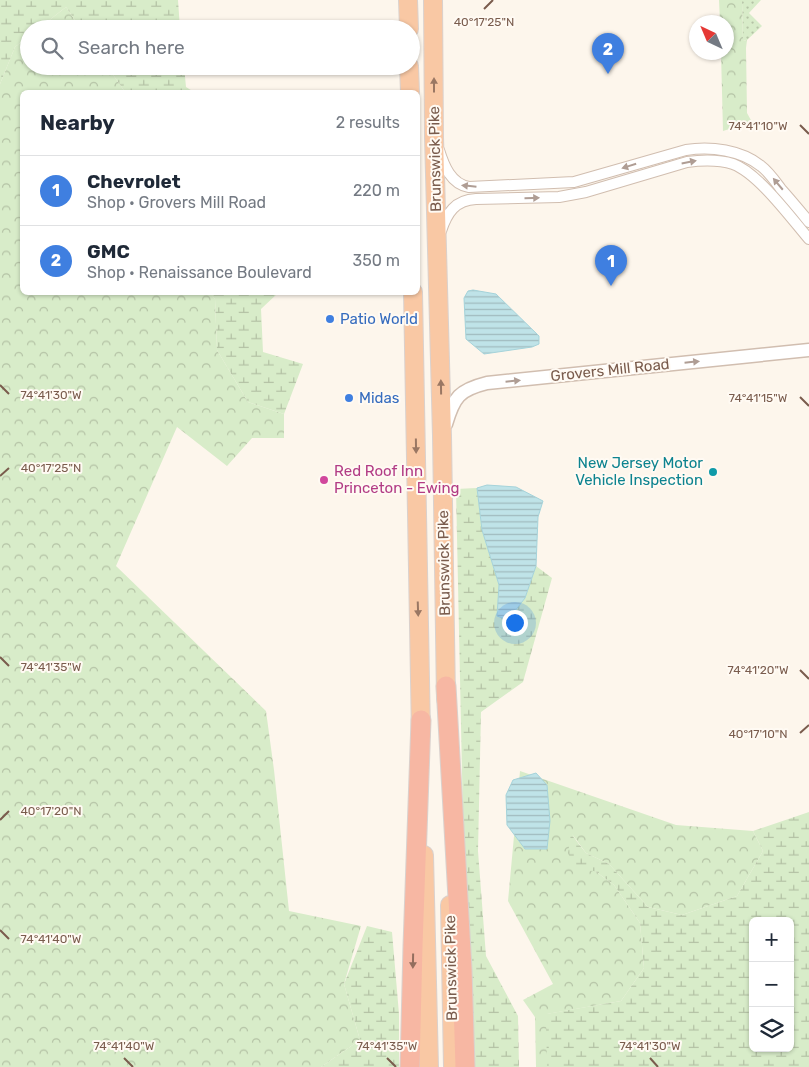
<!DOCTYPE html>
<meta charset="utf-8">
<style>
:root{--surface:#fff;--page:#f6f6f7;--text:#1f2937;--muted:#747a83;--line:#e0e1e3;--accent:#b45309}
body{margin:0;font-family:Rubik,sans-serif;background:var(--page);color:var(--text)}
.controls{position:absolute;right:15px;bottom:15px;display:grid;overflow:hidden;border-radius:8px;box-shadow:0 1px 4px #0004}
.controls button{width:45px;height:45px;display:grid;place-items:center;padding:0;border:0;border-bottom:1px solid var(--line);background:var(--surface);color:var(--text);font:25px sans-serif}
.compass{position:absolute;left:689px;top:15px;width:45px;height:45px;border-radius:50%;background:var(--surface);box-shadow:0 1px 4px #0004;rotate:316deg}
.you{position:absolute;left:514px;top:622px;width:18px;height:18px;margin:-12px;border:4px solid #fff;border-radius:50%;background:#1a73e8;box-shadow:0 0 0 8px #1a73e833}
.badge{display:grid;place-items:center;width:32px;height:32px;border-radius:50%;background:var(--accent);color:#fff;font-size:16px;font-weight:700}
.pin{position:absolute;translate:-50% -41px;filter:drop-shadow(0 1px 2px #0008)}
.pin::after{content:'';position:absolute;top:26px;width:18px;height:15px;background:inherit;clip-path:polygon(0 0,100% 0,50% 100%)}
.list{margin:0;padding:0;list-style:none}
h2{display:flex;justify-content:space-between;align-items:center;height:65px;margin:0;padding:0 20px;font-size:21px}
h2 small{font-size:16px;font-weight:400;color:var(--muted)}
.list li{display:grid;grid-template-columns:32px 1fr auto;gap:15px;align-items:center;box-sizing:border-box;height:70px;padding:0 20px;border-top:1px solid var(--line)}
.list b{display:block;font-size:19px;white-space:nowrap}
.list p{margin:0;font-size:16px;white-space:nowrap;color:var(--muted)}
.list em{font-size:16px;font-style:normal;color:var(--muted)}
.icon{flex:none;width:28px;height:28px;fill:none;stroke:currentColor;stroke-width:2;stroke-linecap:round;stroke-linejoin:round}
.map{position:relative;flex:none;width:809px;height:1067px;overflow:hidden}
.search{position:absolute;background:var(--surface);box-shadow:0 1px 4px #0004;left:20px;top:20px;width:400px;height:55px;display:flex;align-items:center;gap:12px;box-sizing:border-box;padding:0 18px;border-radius:28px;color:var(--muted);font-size:19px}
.panel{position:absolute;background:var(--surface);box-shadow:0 1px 4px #0004;left:20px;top:90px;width:400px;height:205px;border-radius:8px}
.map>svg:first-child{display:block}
.green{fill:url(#green-dots)}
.forest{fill:url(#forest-crowns)}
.wetland{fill:url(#wetland-marsh);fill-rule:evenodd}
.water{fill:url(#water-rules);stroke:#a5d3da}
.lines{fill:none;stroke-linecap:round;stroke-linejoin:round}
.minor-casing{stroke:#d1beb0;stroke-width:12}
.tertiary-casing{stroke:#d1beb0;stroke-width:15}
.trunk-casing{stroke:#dad1cd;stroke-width:20}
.motorway-casing{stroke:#dad1cd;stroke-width:21}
.minor{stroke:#fff;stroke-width:10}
.tertiary{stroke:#fff;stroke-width:12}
.trunk{stroke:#f9c8a4;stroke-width:18}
.motorway{stroke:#f7b7a3;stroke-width:19}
.oneway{fill:#9a7763}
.oneway2{fill:#af9d94}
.oneway3{fill:#936e5e}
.ticks{fill:none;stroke:#7a5c4d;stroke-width:2}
.shop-dot{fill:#3f7fe0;stroke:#fffaf3;stroke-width:2}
.culture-dot{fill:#0f9aa8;stroke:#fffaf3;stroke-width:2}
.hotel-dot{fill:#d1479c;stroke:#fffaf3;stroke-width:2}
.labels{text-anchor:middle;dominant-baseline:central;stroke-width:4;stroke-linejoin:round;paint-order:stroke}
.street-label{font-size:15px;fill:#7a5c4d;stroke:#fffaf3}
.shop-label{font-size:15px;fill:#366cbe;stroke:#fffaf3;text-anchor:start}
.culture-label{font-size:15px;fill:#0d838f;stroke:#fffaf3;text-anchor:end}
.hotel-label{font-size:15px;fill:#b23c85;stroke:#fffaf3;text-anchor:start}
.ticks-label{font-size:12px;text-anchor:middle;fill:#7a5c4d;stroke:#fffaf3;stroke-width:4;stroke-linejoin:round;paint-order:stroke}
</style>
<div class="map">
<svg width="809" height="1067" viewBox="0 0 809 1067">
<defs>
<pattern id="green-dots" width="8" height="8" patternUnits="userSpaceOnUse" patternTransform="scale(1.25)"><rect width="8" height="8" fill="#d8ecc9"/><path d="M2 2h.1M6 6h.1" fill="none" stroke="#b4c2a5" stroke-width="1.8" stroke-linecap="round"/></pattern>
<pattern id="forest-crowns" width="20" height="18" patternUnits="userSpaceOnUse" patternTransform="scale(1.25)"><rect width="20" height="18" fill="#d8ecc9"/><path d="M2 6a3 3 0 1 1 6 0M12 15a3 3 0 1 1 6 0" fill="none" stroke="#b4c2a5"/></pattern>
<pattern id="wetland-marsh" width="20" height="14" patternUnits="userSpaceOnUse" patternTransform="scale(1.25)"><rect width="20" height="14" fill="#d8ecc9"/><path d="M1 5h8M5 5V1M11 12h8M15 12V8" fill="none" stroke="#b4c2a5"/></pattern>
<pattern id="water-rules" width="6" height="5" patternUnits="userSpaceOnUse" patternTransform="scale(1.25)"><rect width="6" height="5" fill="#bfe3e8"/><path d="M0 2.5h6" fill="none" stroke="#a0bbbe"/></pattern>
</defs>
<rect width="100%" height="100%" fill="#fdf6ec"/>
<path class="green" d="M 742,0 L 761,0 L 749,13 L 762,26 L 747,40 L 743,41 Z"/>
<g class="forest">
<path d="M 719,0 L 742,0 L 743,41 L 747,40 L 746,48 L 747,113 L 752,122 L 723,131 L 721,53 L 726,52 L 726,22 L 720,22 Z"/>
<path d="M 66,7 L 81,29 L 38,29 Z"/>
<path d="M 29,36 L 29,66 L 107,66 L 125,92 L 22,92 L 22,292 L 210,293 L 215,299 L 217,350 L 248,402 L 284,414 L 284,438 L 252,438 L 227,466 L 177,427 L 116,566 L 266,711 L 274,770 L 289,911 L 361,926 L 344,984 L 360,1040 L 321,1067 L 0,1067 L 0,84 L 15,47 Z"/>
<path d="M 520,771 L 676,825 L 753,831 L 763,851 L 737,896 L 682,915 L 648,907 L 609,864 L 586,853 L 572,834 L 595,871 L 614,885 L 640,923 L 644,968 L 621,1001 L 547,1014 L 547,1067 L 536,1067 L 535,1017 L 523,1000 L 553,984 L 508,901 Z"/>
</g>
<g class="wetland">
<path d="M 0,0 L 178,0 L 180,29 L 81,29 L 66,7 L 38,29 L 29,29 L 29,36 L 15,47 L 0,84 Z"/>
<path d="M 107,66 L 184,66 L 186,87 L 194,92 L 125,92 Z"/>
<path d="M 210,293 L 278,293 L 261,309 L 263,352 L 303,364 L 284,414 L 248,402 L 217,350 L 215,299 Z"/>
<path d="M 477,488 L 482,530 L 499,585 L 497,616 L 508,620 L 525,598 L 536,566 L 552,578 L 523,682 L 481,712 L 478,851 L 486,956 L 518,1016 L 519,1067 L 473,1067 L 465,915 L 456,489 Z"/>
<path d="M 809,812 L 809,1067 L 547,1067 L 546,1014 L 621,1001 L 644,968 L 640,923 L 614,885 L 595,871 L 576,870 L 568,853 L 571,834 L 586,853 L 609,864 L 648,907 L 682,915 L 737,896 L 763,851 L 753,831 ZM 753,921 L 790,921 L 790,1048 L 753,1048 Z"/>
<path d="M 367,926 L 392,932 L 399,1014 L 399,1067 L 321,1067 L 360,1040 L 344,984 Z"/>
</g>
<g class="water">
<path d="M 473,290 L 496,294 L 539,336 L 539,344 L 532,347 L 484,354 L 466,339 L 464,298 L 468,291 Z"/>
<path d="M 487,485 L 516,487 L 543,501 L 538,517 L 536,566 L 525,598 L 508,620 L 497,616 L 499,585 L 482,530 L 477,488 Z"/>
<path d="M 536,773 L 547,785 L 550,821 L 547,849 L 525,849 L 507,825 L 506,795 L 513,780 Z"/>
</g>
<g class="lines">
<defs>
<g id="minor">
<path d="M 439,150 C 444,166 451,184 469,187 L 574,182 L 686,150 C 711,146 741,150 761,166 C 769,172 775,181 781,189 C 791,200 800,211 809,222"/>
<path d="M 441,231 C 447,213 455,200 476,199 L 559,197 L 586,192 L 687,162 C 702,160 717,159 733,164 C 758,173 791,218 809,239"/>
</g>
<path id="tertiary" d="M 446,424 C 454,397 459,390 487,383 L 809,350"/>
<g id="trunk">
<path d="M 408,0 L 409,29"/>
<path d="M 433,0 L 434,137 L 442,436 L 446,699"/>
<path d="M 409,66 L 410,92"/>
<path d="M 413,292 C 416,440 418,587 421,734"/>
<path d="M 424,855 L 429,1067"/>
<path d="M 450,905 L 453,1067"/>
</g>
<g id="motorway">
<path d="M 446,686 L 462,969 L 465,1067"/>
<path d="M 410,1067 L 413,946 L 421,720"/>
</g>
</defs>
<use href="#minor" class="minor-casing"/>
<use href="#tertiary" class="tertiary-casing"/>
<use href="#trunk" class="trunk-casing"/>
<use href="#motorway" class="motorway-casing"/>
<use href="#minor" class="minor"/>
<use href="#tertiary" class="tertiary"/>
<use href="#trunk" class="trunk"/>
<use href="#motorway" class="motorway"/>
</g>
<defs><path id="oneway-solid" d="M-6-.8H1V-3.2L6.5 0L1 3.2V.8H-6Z" transform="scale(1.25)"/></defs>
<g class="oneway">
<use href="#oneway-solid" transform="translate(434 85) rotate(-90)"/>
<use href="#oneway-solid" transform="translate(441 387) rotate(-91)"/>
<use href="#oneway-solid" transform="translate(416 446) rotate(89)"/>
<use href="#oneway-solid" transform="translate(418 609) rotate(88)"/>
</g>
<g class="oneway2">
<use href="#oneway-solid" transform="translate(689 162) rotate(-11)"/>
<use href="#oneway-solid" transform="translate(629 166) rotate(163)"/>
<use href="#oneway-solid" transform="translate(778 184) rotate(-130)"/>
<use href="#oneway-solid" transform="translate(469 186) rotate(-174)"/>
<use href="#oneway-solid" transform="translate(532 198) rotate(-2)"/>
<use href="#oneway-solid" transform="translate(692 362) rotate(-6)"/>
<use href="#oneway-solid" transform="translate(513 381) rotate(-6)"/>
</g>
<use class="oneway3" href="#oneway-solid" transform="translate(413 961) rotate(91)"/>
<path class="ticks" d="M 484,9 L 493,0M 800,125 L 809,134M 0,385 L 9,394M 800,397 L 809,406M 0,476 L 9,468M 0,657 L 9,666M 800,670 L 809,679M 800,733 L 809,725M 0,820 L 9,811M 0,930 L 9,939M 124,1058 L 133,1067M 387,1058 L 396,1067M 650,1058 L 658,1067"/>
<g class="shop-dot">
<circle cx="330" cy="319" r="5"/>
<circle cx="349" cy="398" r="5"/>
</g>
<circle class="culture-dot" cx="713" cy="472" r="5"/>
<circle class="hotel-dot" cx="324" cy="480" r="5"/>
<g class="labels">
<g class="street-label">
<text transform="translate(435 159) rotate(-91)">Brunswick Pike</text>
<text transform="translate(610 370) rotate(-6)">Grovers Mill Road</text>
<text transform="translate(444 563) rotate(-91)">Brunswick Pike</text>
<text transform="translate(451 968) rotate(-91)">Brunswick Pike</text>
</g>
<g class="shop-label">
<text x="340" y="319">Patio World</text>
<text x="359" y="398">Midas</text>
</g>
<g class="culture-label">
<text x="703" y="463">New Jersey Motor<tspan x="703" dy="17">Vehicle Inspection</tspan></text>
</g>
<g class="hotel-label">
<text x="334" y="471">Red Roof Inn<tspan x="334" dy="17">Princeton - Ewing</tspan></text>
</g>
</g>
<g class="ticks-label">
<text x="484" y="26">40°17'25"N</text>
<text x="758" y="130">74°41'10"W</text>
<text x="51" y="399">74°41'30"W</text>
<text x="758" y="402">74°41'15"W</text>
<text x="51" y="472">40°17'25"N</text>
<text x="51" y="671">74°41'35"W</text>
<text x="758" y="674">74°41'20"W</text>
<text x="758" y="738">40°17'10"N</text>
<text x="51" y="815">40°17'20"N</text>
<text x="51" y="943">74°41'40"W</text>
<text x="124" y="1050">74°41'40"W</text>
<text x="387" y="1050">74°41'35"W</text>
<text x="650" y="1050">74°41'30"W</text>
</g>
</svg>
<div class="controls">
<button>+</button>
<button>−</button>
<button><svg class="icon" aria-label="layers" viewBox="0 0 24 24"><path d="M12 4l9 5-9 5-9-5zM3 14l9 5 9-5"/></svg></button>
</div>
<svg class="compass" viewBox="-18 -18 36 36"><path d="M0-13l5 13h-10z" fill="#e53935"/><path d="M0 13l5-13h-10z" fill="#747a83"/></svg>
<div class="you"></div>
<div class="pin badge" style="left:611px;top:286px;background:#3f7fe0">1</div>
<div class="pin badge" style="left:608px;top:74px;background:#3f7fe0">2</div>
<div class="search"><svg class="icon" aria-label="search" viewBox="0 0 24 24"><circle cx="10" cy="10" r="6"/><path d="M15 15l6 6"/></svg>Search here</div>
<section class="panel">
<h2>Nearby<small>2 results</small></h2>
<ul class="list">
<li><span class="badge" style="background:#3f7fe0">1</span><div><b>Chevrolet</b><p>Shop · Grovers Mill Road</p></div><em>220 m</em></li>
<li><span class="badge" style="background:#3f7fe0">2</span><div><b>GMC</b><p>Shop · Renaissance Boulevard</p></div><em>350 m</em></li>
</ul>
</section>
</div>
